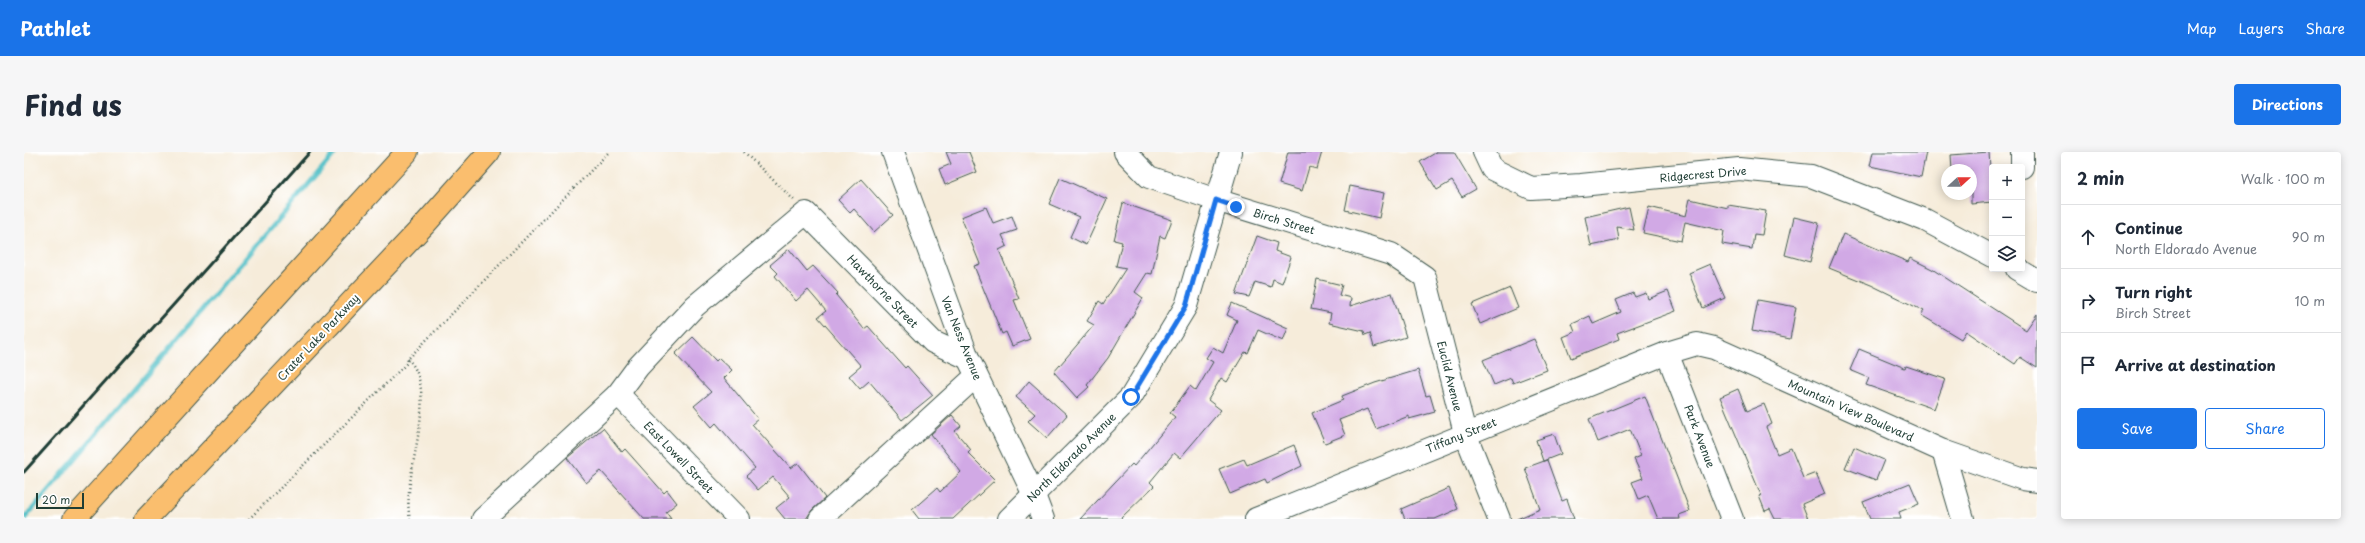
<!DOCTYPE html>
<meta charset="utf-8">
<style>
:root{--surface:#fff;--page:#f6f6f7;--text:#1f2937;--muted:#747a83;--line:#e0e1e3;--accent:#1a73e8}
body{margin:0;font-family:"Playpen Sans",sans-serif;background:var(--page);color:var(--text)}
.controls{position:absolute;right:12px;top:12px;display:grid;overflow:hidden;border-radius:4px;box-shadow:0 2px 10px #0003}
.controls button{width:36px;height:36px;display:grid;place-items:center;padding:0;border:0;border-bottom:1px solid var(--line);background:var(--surface);color:var(--text);font:20px sans-serif}
.compass{position:absolute;left:1917px;top:12px;width:36px;height:36px;border-radius:50%;background:var(--surface);box-shadow:0 2px 10px #0003;rotate:69deg}
.scale{position:absolute;left:12px;bottom:10px;width:48px;box-sizing:border-box;padding-left:4px;border:2px solid #1f3d34;border-top:0;font-size:11px;line-height:14px;white-space:nowrap;color:#1f3d34;-webkit-text-stroke:3px #fff;paint-order:stroke}
.stop{position:absolute;width:12px;height:12px;margin:-9px;border:3px solid #1a73e8;border-radius:50%;background:#fff}
.stop.end{background:#1a73e8;border-color:#fff;box-shadow:0 1px 4px #0008}
.list{margin:0;padding:0;list-style:none}
h2{display:flex;justify-content:space-between;align-items:center;height:52px;margin:0;padding:0 16px;font-size:17px}
h2 small{font-size:13px;font-weight:400;color:var(--muted)}
.list li{display:grid;grid-template-columns:26px 1fr auto;gap:12px;align-items:center;box-sizing:border-box;height:64px;padding:0 16px;border-top:1px solid var(--line)}
.list b{display:block;font-size:15px;white-space:nowrap}
.list p{margin:0;font-size:13px;white-space:nowrap;color:var(--muted)}
.list em{font-size:13px;font-style:normal;color:var(--muted)}
.actions{display:flex;gap:8px;padding:12px 16px}
.actions a{flex:1;padding:9px 0;border:1px solid var(--accent);border-radius:4px;text-align:center;font-size:14px;color:var(--accent)}
.actions .main{background:var(--accent);color:#fff}
.icon{flex:none;width:22px;height:22px;fill:none;stroke:currentColor;stroke-width:2;stroke-linecap:round;stroke-linejoin:round}
.map{position:relative;flex:none;width:2013px;height:367px;overflow:hidden;border-radius:4px}
header{display:flex;align-items:center;gap:24px;box-sizing:border-box;height:56px;padding:0 20px;background:var(--accent);color:#fff}
header strong{font-size:19px}
nav{display:flex;gap:22px;margin-inline-start:auto;font-size:14px}
.intro{display:flex;align-items:center;justify-content:space-between;box-sizing:border-box;height:96px;padding:0 24px}
h1{margin:0;font-size:28px}
.button{padding:10px 18px;border-radius:4px;background:var(--accent);color:#fff;font-size:14px;font-weight:700}
main{display:flex;gap:24px;padding:0 24px}
aside{flex:1;background:var(--surface);border-radius:4px;box-shadow:0 2px 10px #0003}
.map>svg:first-child{display:block}
.lines{fill:none;stroke-linecap:round;stroke-linejoin:round}
.stream{stroke:#52c0c7;stroke-width:5}
.building{fill:#d1a9e5}
.minor-casing{stroke:#3f574d;stroke-width:24}
.major-casing{stroke:#3f574d;stroke-width:24}
.path{stroke:#3f574d;stroke-width:2.5;stroke-dasharray:1 3;stroke-linecap:butt}
.minor{stroke:#fff;stroke-width:22}
.major{stroke:#fabe6e;stroke-width:22}
.rail{stroke:#1f3d34;stroke-width:3}
.route{stroke:#1a73e8;stroke-width:5}
.labels{text-anchor:middle;dominant-baseline:central;stroke-width:4;stroke-linejoin:round;paint-order:stroke}
.street-label{font-size:11px;fill:#1f3d34;stroke:#fff}
</style>
<header>
<strong>Pathlet</strong>
<nav><a>Map</a><a>Layers</a><a>Share</a></nav>
</header>
<div class="intro"><h1>Find us</h1><a class="button">Directions</a></div>
<main>
<div class="map">
<svg width="2013" height="367" viewBox="0 0 2013 367">
<rect width="100%" height="100%" fill="#fff"/>
<filter id="ink" filterUnits="userSpaceOnUse"><feTurbulence type="fractalNoise" baseFrequency=".025" numOctaves="2"/><feDisplacementMap in="SourceGraphic" scale="8" xChannelSelector="R" yChannelSelector="G"/><feConvolveMatrix kernelMatrix="1 2 1 2 8 2 1 2 1" color-interpolation-filters="sRGB"/></filter>
<filter id="wash" filterUnits="userSpaceOnUse"><feTurbulence type="fractalNoise" baseFrequency=".012" numOctaves="4" result="noise"/><feDisplacementMap in="SourceGraphic" scale="16" xChannelSelector="R" yChannelSelector="G"/><feGaussianBlur stdDeviation="0.9" result="paint"/><feColorMatrix in="noise" values="0 0 0 0 0 0 0 0 0 0 0 0 0 0 0 0 0 1.4 0 .05"/><feComposite in="paint" operator="in"/></filter>
<g filter="url(#wash)">
<rect width="100%" height="100%" fill="#f6ecda"/>
<g class="lines">
<path class="stream" d="M 0,367 L 312,0"/>
</g>
<g id="blocks">
<g class="building">
<path d="M 922,0 L 945,0 L 953,20 L 921,33 L 915,17 L 927,12 Z"/>
<path d="M 1264,0 L 1298,0 L 1293,17 L 1285,15 L 1278,39 L 1255,32 Z"/>
<path d="M 1413,0 L 1430,0 L 1452,37 L 1438,45 L 1428,29 L 1413,38 L 1396,10 Z"/>
<path d="M 1849,0 L 1902,0 L 1897,25 L 1846,14 Z"/>
<path d="M 1965,0 L 1968,50 L 1947,52 L 1947,18 L 1928,18 L 1927,3 Z"/>
<path d="M 1036,26 L 1083,47 L 1062,93 L 1046,85 L 1055,65 L 1025,52 Z"/>
<path d="M 837,27 L 869,63 L 850,80 L 830,57 L 826,61 L 814,48 Z"/>
<path d="M 1326,34 L 1360,41 L 1355,66 L 1321,58 Z"/>
<path d="M 1666,47 L 1704,56 L 1704,53 L 1742,59 L 1738,83 L 1730,82 L 1728,97 L 1698,92 L 1700,79 L 1661,70 L 1657,89 L 1619,81 L 1625,55 L 1662,64 Z"/>
<path d="M 1099,51 L 1148,68 L 1141,86 L 1136,84 L 1128,122 L 1123,121 L 1111,140 L 1119,146 L 1084,206 L 1063,233 L 1065,235 L 1053,246 L 1030,220 L 1070,173 L 1063,169 L 1075,149 L 1079,152 L 1102,116 L 1092,114 L 1098,90 L 1090,88 Z"/>
<path d="M 962,55 L 969,71 L 988,64 L 993,78 L 978,83 L 983,94 L 975,98 L 995,147 L 990,148 L 1006,187 L 988,194 L 982,180 L 978,182 L 950,114 L 956,112 L 937,65 Z"/>
<path d="M 1605,55 L 1610,78 L 1593,75 L 1595,88 L 1567,94 L 1561,65 Z"/>
<path d="M 1770,65 L 1795,71 L 1786,110 L 1761,103 Z"/>
<path d="M 1819,82 L 1884,110 L 1886,106 L 1908,117 L 2002,178 L 2013,162 L 2013,216 L 1996,205 L 1991,212 L 1942,179 L 1937,187 L 1897,163 L 1900,159 L 1847,133 L 1805,116 Z"/>
<path d="M 1233,84 L 1253,91 L 1251,99 L 1267,105 L 1258,131 L 1249,127 L 1247,135 L 1231,130 L 1225,145 L 1212,142 Z"/>
<path d="M 765,97 L 783,119 L 789,114 L 814,141 L 812,143 L 840,177 L 844,174 L 881,216 L 883,214 L 909,243 L 878,268 L 845,229 L 836,237 L 825,224 L 837,214 L 794,165 L 802,159 L 784,138 L 772,149 L 751,124 L 754,121 L 746,113 Z"/>
<path d="M 1686,112 L 1701,146 L 1679,156 L 1665,121 Z"/>
<path d="M 1293,127 L 1318,133 L 1315,143 L 1327,146 L 1326,154 L 1368,141 L 1382,185 L 1350,195 L 1346,181 L 1341,183 L 1340,179 L 1305,171 L 1307,161 L 1287,157 Z"/>
<path d="M 1486,136 L 1494,156 L 1456,172 L 1448,152 Z"/>
<path d="M 1644,139 L 1652,159 L 1593,181 L 1595,187 L 1547,206 L 1539,185 L 1551,180 L 1548,172 L 1566,164 L 1569,172 L 1597,160 L 1592,148 L 1609,141 L 1611,145 L 1622,141 L 1624,147 Z"/>
<path d="M 1734,148 L 1772,155 L 1766,187 L 1728,179 Z"/>
<path d="M 1208,151 L 1264,176 L 1259,189 L 1234,178 L 1224,201 L 1221,200 L 1203,230 L 1197,226 L 1184,248 L 1197,258 L 1156,306 L 1150,301 L 1126,330 L 1130,334 L 1096,367 L 1056,367 L 1108,312 L 1110,314 L 1151,265 L 1146,261 L 1166,234 L 1172,239 L 1189,210 L 1182,206 L 1189,195 L 1199,201 L 1213,168 L 1203,163 Z"/>
<path d="M 669,185 L 692,209 L 695,206 L 708,218 L 700,226 L 734,267 L 728,272 L 767,316 L 774,311 L 801,346 L 788,358 L 782,367 L 761,367 L 752,356 L 766,345 L 749,325 L 734,338 L 722,324 L 731,316 L 692,271 L 688,275 L 670,254 L 687,240 L 651,202 Z"/>
<path d="M 1510,187 L 1523,218 L 1489,231 L 1487,226 L 1470,233 L 1459,208 Z"/>
<path d="M 1835,197 L 1881,216 L 1882,214 L 1921,227 L 1910,257 L 1842,233 L 1845,226 L 1826,218 Z"/>
<path d="M 1394,218 L 1402,244 L 1406,243 L 1411,260 L 1385,267 L 1385,264 L 1352,277 L 1343,257 L 1315,268 L 1321,283 L 1301,291 L 1288,261 L 1319,248 L 1318,244 L 1351,231 Z"/>
<path d="M 1005,229 L 1043,263 L 1023,286 L 1004,269 L 1011,262 L 992,245 Z"/>
<path d="M 1714,237 L 1723,259 L 1740,252 L 1748,272 L 1742,275 L 1753,302 L 1767,296 L 1779,326 L 1792,321 L 1801,342 L 1778,352 L 1784,367 L 1751,367 L 1746,357 L 1741,359 L 1735,344 L 1737,343 L 1696,245 Z"/>
<path d="M 1621,244 L 1666,359 L 1655,363 L 1656,367 L 1634,367 L 1624,343 L 1615,347 L 1608,330 L 1619,326 L 1610,307 L 1617,304 L 1606,277 L 1574,290 L 1565,267 Z"/>
<path d="M 928,263 L 937,274 L 931,279 L 947,298 L 944,301 L 971,328 L 929,367 L 895,367 L 888,358 L 913,336 L 916,340 L 937,320 L 907,282 Z"/>
<path d="M 579,276 L 598,300 L 601,297 L 640,341 L 643,338 L 653,351 L 642,360 L 647,367 L 620,367 L 577,319 L 562,331 L 543,306 Z"/>
<path d="M 1530,282 L 1537,302 L 1519,309 L 1512,288 Z"/>
<path d="M 1270,293 L 1278,314 L 1243,331 L 1241,327 L 1206,342 L 1195,317 L 1220,307 L 1223,313 Z"/>
<path d="M 1830,295 L 1860,308 L 1852,328 L 1821,316 Z"/>
<path d="M 1523,308 L 1538,349 L 1543,347 L 1550,367 L 1493,367 L 1516,357 L 1501,316 Z"/>
<path d="M 1886,331 L 1895,352 L 1875,360 L 1877,367 L 1846,367 L 1839,350 Z"/>
<path d="M 1425,336 L 1434,357 L 1411,367 L 1381,367 L 1377,357 Z"/>
</g>
</g>
</g>
<g filter="url(#ink)">
<use href="#blocks" fill-opacity="0" stroke="#3f574d" stroke-width="1"/>
<g class="lines">
<defs>
<g id="minor">
<path d="M 869,0 L 944,206 L 1010,343 L 1019,367"/>
<path d="M 1101,0 L 1125,25 L 1192,48 L 1367,102 L 1401,125 L 1441,281 L 1475,367"/>
<path d="M 1460,0 L 1468,17 L 1507,36 L 1557,33 L 1715,17 L 1787,24 L 1901,68 L 1968,104"/>
<path d="M 1998,15 L 1998,0"/>
<path d="M 1993,117 L 2013,129"/>
<path d="M 1643,201 L 1708,367"/>
<path d="M 594,242 L 715,367"/>
<path d="M 1919,299 L 1939,367"/>
<path d="M 459,367 L 594,242 L 614,215 L 671,154 L 782,61 L 909,190 L 944,206"/>
<path d="M 796,367 L 952,224"/>
<path d="M 985,367 L 1107,245 L 1162,154 L 1207,0"/>
<path d="M 1232,367 L 1643,201 L 1673,192 L 1690,196 L 1919,299 L 1999,327 L 2013,329"/>
</g>
<g id="major">
<path d="M 50,367 L 383,0"/>
<path d="M 122,367 L 402,71 L 465,0"/>
</g>
</defs>
<use href="#minor" class="minor-casing"/>
<use href="#major" class="major-casing"/>
<g class="path">
<path d="M 720,0 L 770,48"/>
<path d="M 384,207 C 418,242 376,325 386,367"/>
<path d="M 225,367 L 383,211 L 384,207 L 585,0"/>
</g>
<use href="#minor" class="minor"/>
<use href="#major" class="major"/>
<path class="rail" d="M 0,320 L 286,0"/>
</g>
</g>
<g class="lines" filter="url(#ink)">
<path class="route" d="M 1107,245 L 1162,154 L 1192,48 L 1212,55"/>
</g>
<g class="labels">
<g class="street-label">
<text transform="translate(1679 22) rotate(-5)">Ridgecrest Drive</text>
<text transform="translate(1260 69) rotate(17)">Birch Street</text>
<text transform="translate(859 139) rotate(46)">Hawthorne Street</text>
<text transform="translate(294 185) rotate(-47)">Crater Lake Parkway</text>
<text transform="translate(938 186) rotate(68)">Van Ness Avenue</text>
<text transform="translate(1426 224) rotate(76)">Euclid Avenue</text>
<text transform="translate(1827 258) rotate(24)">Mountain View Boulevard</text>
<text transform="translate(1437 283) rotate(-22)">Tiffany Street</text>
<text transform="translate(1676 284) rotate(69)">Park Avenue</text>
<text transform="translate(655 305) rotate(46)">East Lowell Street</text>
<text transform="translate(1047 305) rotate(-45)">North Eldorado Avenue</text>
</g>
</g>
</svg>
<div class="controls">
<button>+</button>
<button>−</button>
<button><svg class="icon" aria-label="layers" viewBox="0 0 24 24"><path d="M12 4l9 5-9 5-9-5zM3 14l9 5 9-5"/></svg></button>
</div>
<svg class="compass" viewBox="-18 -18 36 36"><path d="M0-13l5 13h-10z" fill="#e53935"/><path d="M0 13l5-13h-10z" fill="#747a83"/></svg>
<div class="scale">20 m</div>
<div class="stop" style="left:1107px;top:245px"></div>
<div class="stop end" style="left:1212px;top:55px"></div>
</div>
<aside>
<h2>2 min<small>Walk · 100 m</small></h2>
<ul class="list">
<li><svg class="icon" aria-label="ahead" viewBox="0 0 24 24"><path d="M12 20V5M6 11l6-6 6 6"/></svg><div><b>Continue</b><p>North Eldorado Avenue</p></div><em>90 m</em></li>
<li><svg class="icon" aria-label="right" viewBox="0 0 24 24"><path d="M7 20v-9h11M14 6l5 5-5 5"/></svg><div><b>Turn right</b><p>Birch Street</p></div><em>10 m</em></li>
<li><svg class="icon" aria-label="arrive" viewBox="0 0 24 24"><path d="M6 21V4h12l-3 4 3 4H6"/></svg><div><b>Arrive at destination</b></div></li>
</ul>
<div class="actions"><a class="main">Save</a><a>Share</a></div>
</aside>
</main>
